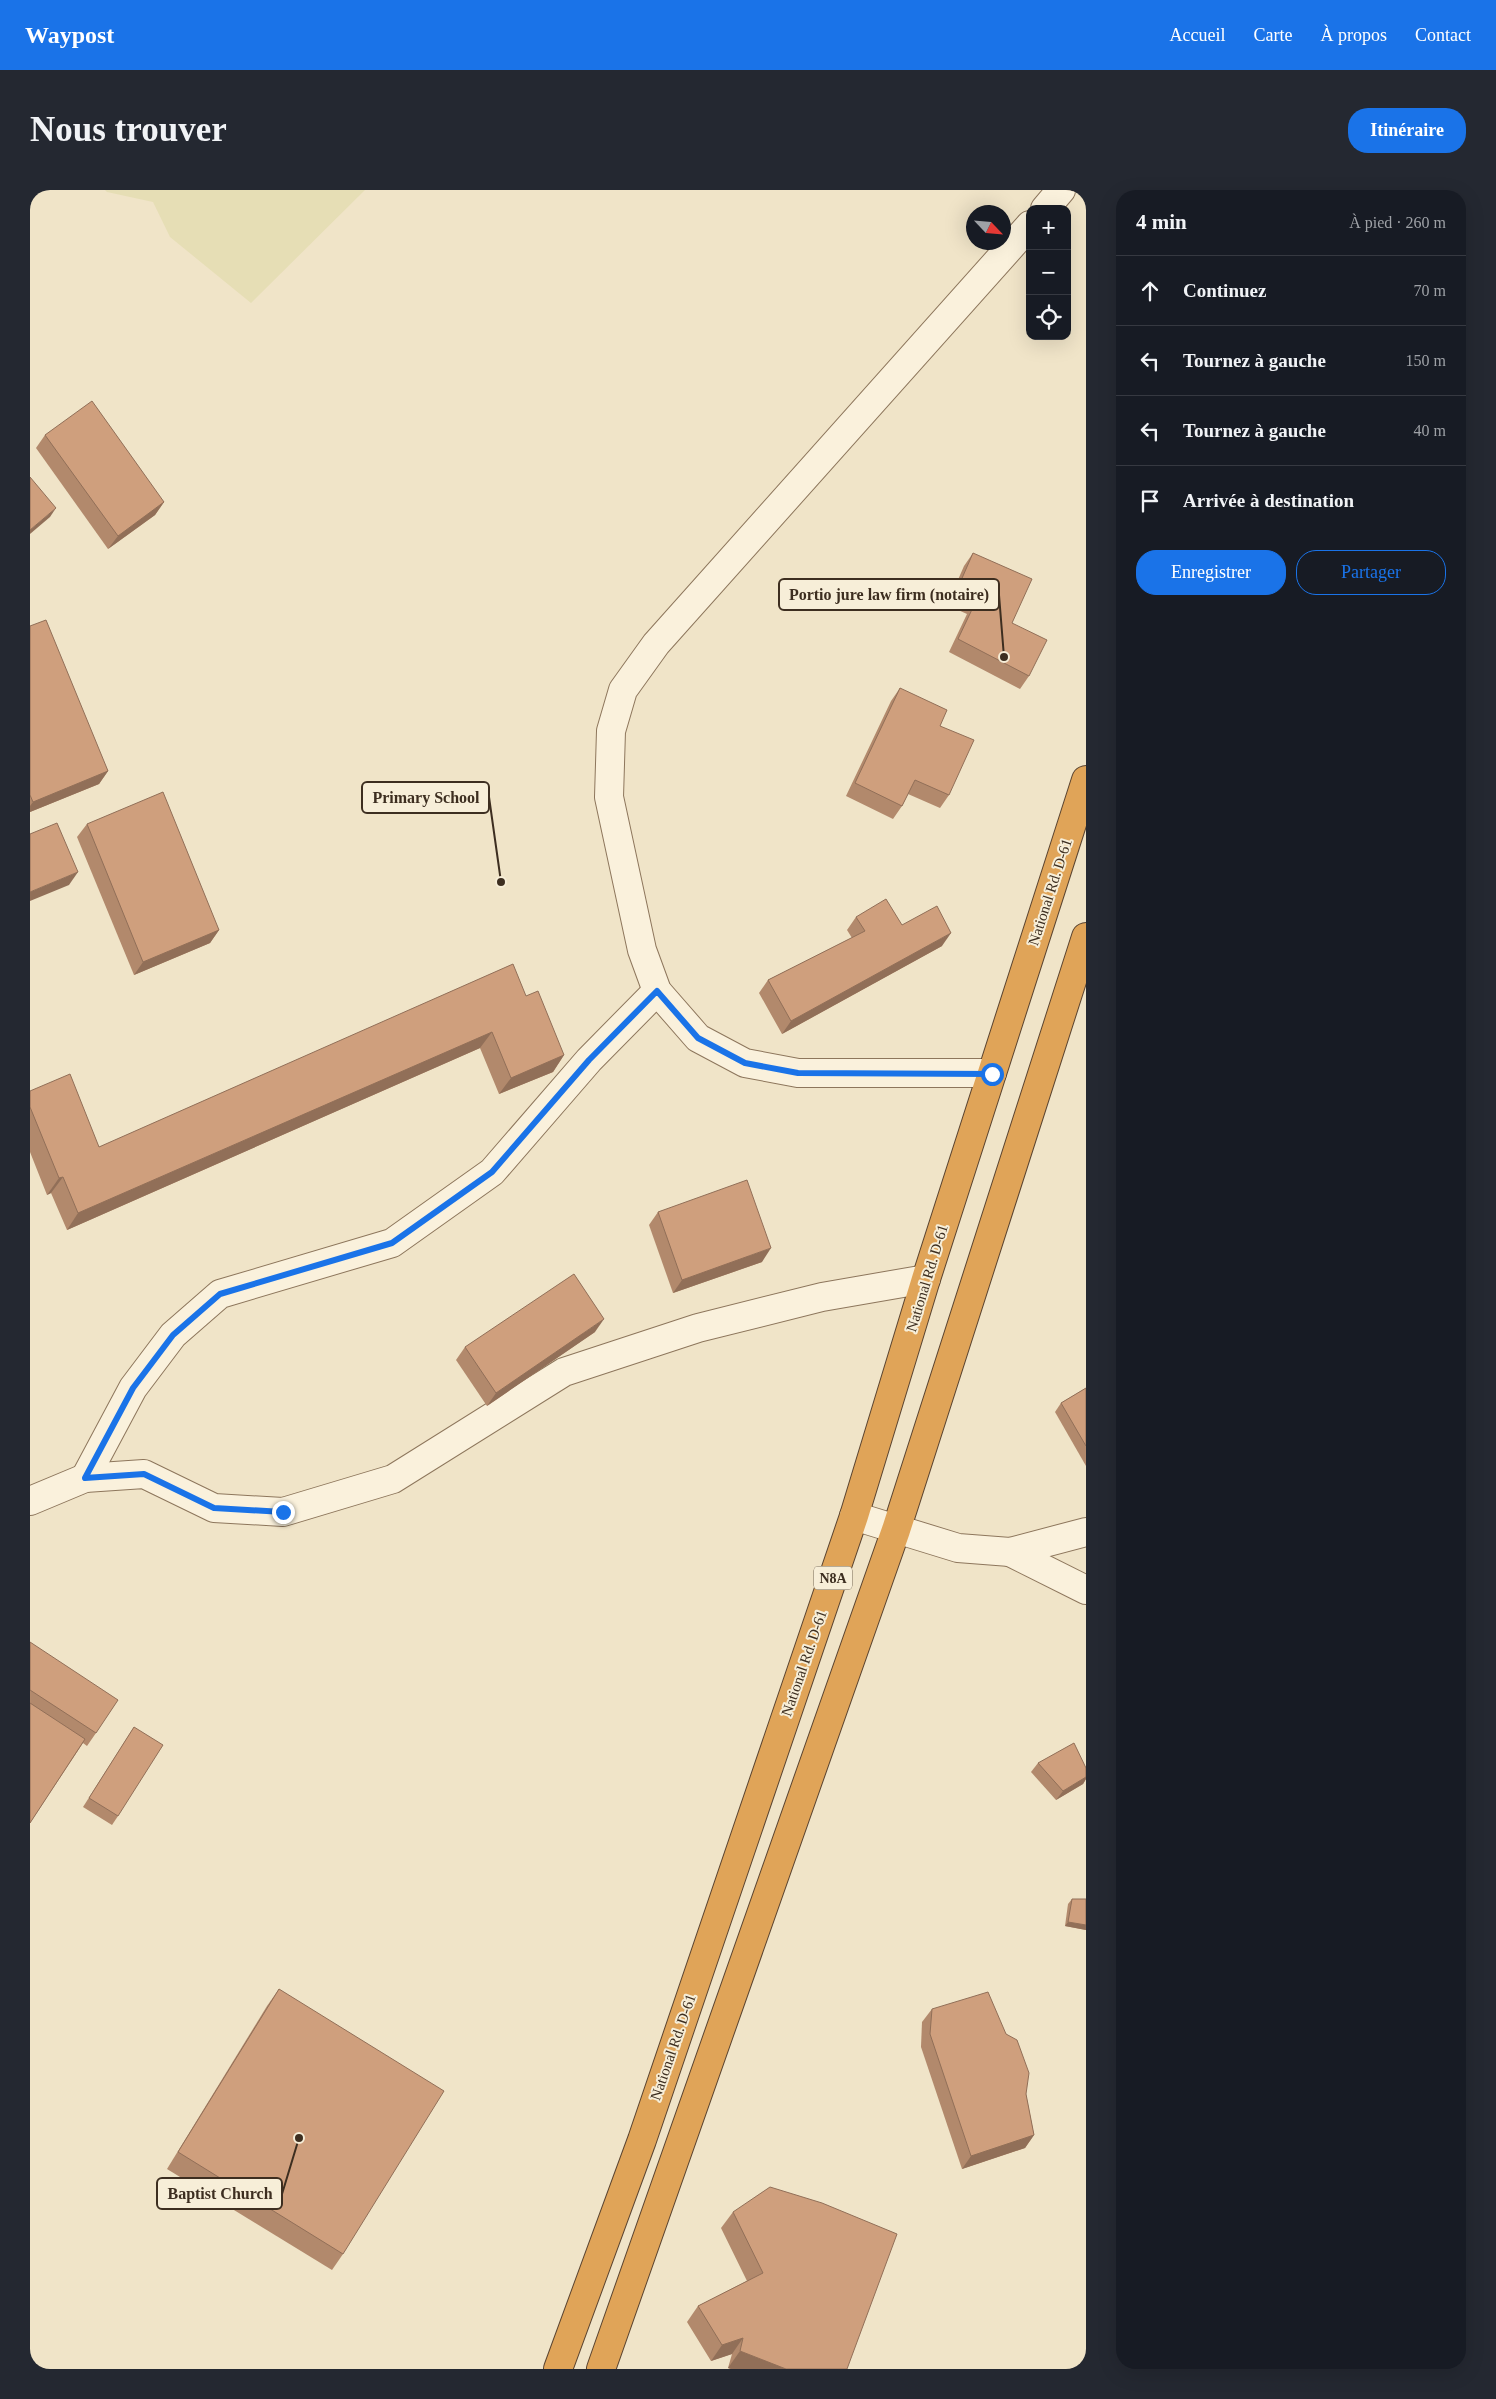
<!DOCTYPE html>
<html lang="fr">
<meta charset="utf-8">
<style>
:root{--surface:#171b24;--page:#242831;--text:#f1f3f6;--muted:#9ea1a6;--line:#363941;--accent:#1a73e8}
body{margin:0;font-family:"Times New Roman",serif;background:var(--page);color:var(--text)}
.controls{position:absolute;right:15px;top:15px;display:grid;overflow:hidden;border-radius:10px;box-shadow:0 5px 20px #0002}
.controls button{width:45px;height:45px;display:grid;place-items:center;padding:0;border:0;border-bottom:1px solid var(--line);background:var(--surface);color:var(--text);font:25px sans-serif}
.compass{position:absolute;left:936px;top:15px;width:45px;height:45px;border-radius:50%;background:var(--surface);box-shadow:0 5px 20px #0002;rotate:116deg}
.stop{position:absolute;width:15px;height:15px;margin:-11px;border:4px solid #1a73e8;border-radius:50%;background:#fff}
.stop.end{background:#1a73e8;border-color:#fff;box-shadow:0 1px 5px #0008}
.list{margin:0;padding:0;list-style:none}
h2{display:flex;justify-content:space-between;align-items:center;height:65px;margin:0;padding:0 20px;font-size:21px}
h2 small{font-size:16px;font-weight:400;color:var(--muted)}
.list li{display:grid;grid-template-columns:32px 1fr auto;gap:15px;align-items:center;box-sizing:border-box;height:70px;padding:0 20px;border-top:1px solid var(--line)}
.list b{display:block;font-size:19px;white-space:nowrap}
.list em{font-size:16px;font-style:normal;color:var(--muted)}
.actions{display:flex;gap:10px;padding:15px 20px}
.actions a{flex:1;padding:11px 0;border:1px solid var(--accent);border-radius:20px;text-align:center;font-size:18px;color:var(--accent)}
.actions .main{background:var(--accent);color:#fff}
.icon{flex:none;width:28px;height:28px;fill:none;stroke:currentColor;stroke-width:2;stroke-linecap:round;stroke-linejoin:round}
.map{position:relative;flex:none;width:1056px;height:2179px;overflow:hidden;border-radius:20px}
header{display:flex;align-items:center;gap:30px;box-sizing:border-box;height:70px;padding:0 25px;background:var(--accent);color:#fff}
header strong{font-size:24px}
nav{display:flex;gap:28px;margin-inline-start:auto;font-size:18px}
.intro{display:flex;align-items:center;justify-content:space-between;box-sizing:border-box;height:120px;padding:0 30px}
h1{margin:0;font-size:35px}
.button{padding:12px 22px;border-radius:20px;background:var(--accent);color:#fff;font-size:18px;font-weight:700}
main{display:flex;gap:30px;padding:0 30px}
aside{flex:1;background:var(--surface);border-radius:20px;box-shadow:0 5px 20px #0002}
.map>svg:first-child{display:block}
.farmland{fill:#e6deb5}
.lines{fill:none;stroke-linecap:round;stroke-linejoin:round}
.minor-casing{stroke:#8d765c;stroke-width:30}
.highway-casing{stroke:#5b4430;stroke-width:30}
.minor{stroke:#faf1dc;stroke-width:28}
.highway{stroke:#e0a458;stroke-width:28}
.wall{fill:#b2896c}
.shaded-wall{fill:#916f58}
.building{fill:#cf9f7d;stroke:#916f58}
.route{stroke:#1a73e8;stroke-width:6}
.labels{text-anchor:middle;dominant-baseline:central;stroke-width:4;stroke-linejoin:round;paint-order:stroke}
.shield{fill:#f7eed8;stroke:#756857;stroke-width:1}
.shield-label{font-size:14px;font-weight:bold;fill:#3d2e20}
.street-label{font-size:15px;fill:#3d2e20;stroke:#f7eed8}
.leader{fill:none;stroke:#3d2e20;stroke-width:2}
.callout-dot{fill:#3d2e20;stroke:#f7eed8;stroke-width:2}
.callout{fill:#f7eed8;stroke:#3d2e20;stroke-width:2}
.callout-label{font-size:16px;text-anchor:middle;font-weight:bold;fill:#3d2e20}
</style>
<header>
<strong>Waypost</strong>
<nav><a>Accueil</a><a>Carte</a><a>À propos</a><a>Contact</a></nav>
</header>
<div class="intro"><h1>Nous trouver</h1><a class="button">Itinéraire</a></div>
<main>
<div class="map">
<svg width="1056" height="2179" viewBox="0 0 1056 2179">
<rect width="100%" height="100%" fill="#f0e4c8"/>
<path class="farmland" d="M 75,0 L 335,0 L 221,113 L 140,47 L 123,12 L 77,2 Z"/>
<g class="lines">
<defs>
<g id="minor">
<path d="M 1015,19 L 1031,0"/>
<path d="M 962,883 L 768,883 L 715,873 L 668,848 L 627,801 L 612,760 L 579,607 L 581,541 L 593,500 L 626,454 L 1000,35"/>
<path d="M 55,1288 L 103,1198 L 143,1145 L 190,1104 L 362,1053 L 462,982 L 559,870 L 627,801"/>
<path d="M 0,1311 L 55,1288 L 114,1284 L 184,1318 L 253,1322 L 363,1289 L 534,1182 L 668,1138 L 792,1107 L 896,1089"/>
<path d="M 824,1326 L 928,1358 L 980,1362 L 1056,1342"/>
<path d="M 980,1362 L 1056,1400"/>
</g>
<g id="highway">
<path d="M 528,2179 L 612,1950 L 824,1326 L 896,1089 L 1056,590"/>
<path d="M 571,2179 L 866,1340 L 1056,747"/>
</g>
</defs>
<use href="#minor" class="minor-casing"/>
<use href="#highway" class="highway-casing"/>
<use href="#minor" class="minor"/>
<use href="#highway" class="highway"/>
</g>
<g class="wall">
<path d="M 15,245 L 134,312 L 125,325 L 78,359 L 6,258 Z"/>
<path d="M 943,363 L 982,433 L 999,486 L 990,499 L 919,462 L 937,424 L 917,415 L 934,376 Z"/>
<path d="M 0,436 L 78,581 L 69,594 L 0,622 Z"/>
<path d="M 870,498 L 910,536 L 919,605 L 910,618 L 878,604 L 872,616 L 863,629 L 816,606 L 861,511 Z"/>
<path d="M 57,634 L 189,740 L 180,753 L 104,785 L 47,647 Z"/>
<path d="M 826,727 L 872,735 L 912,756 L 752,844 L 729,803 L 738,790 L 822,748 L 817,740 Z"/>
<path d="M 496,806 L 534,865 L 523,882 L 469,904 L 450,858 L 37,1040 L 21,1003 L 17,1005 L 0,962 L 0,901 L 69,957 Z"/>
<path d="M 628,1022 L 732,1072 L 643,1103 L 619,1035 Z"/>
<path d="M 565,1142 L 457,1216 L 426,1170 L 435,1157 Z"/>
<path d="M 1056,1198 L 1056,1276 L 1025,1222 L 1031,1213 Z"/>
<path d="M 0,1452 L 66,1543 L 57,1556 L 53,1553 L 0,1633 Z"/>
<path d="M 104,1537 L 88,1626 L 82,1635 L 53,1617 Z"/>
<path d="M 1008,1573 L 1056,1578 L 1056,1589 L 1053,1594 L 1026,1610 L 1001,1582 Z"/>
<path d="M 1042,1709 L 1056,1709 L 1056,1740 L 1035,1736 L 1038,1714 Z"/>
<path d="M 249,1799 L 313,2064 L 302,2080 L 137,1979 L 237,1816 Z"/>
<path d="M 902,1819 L 996,1904 L 1004,1945 L 995,1958 L 932,1979 L 891,1857 L 892,1832 Z"/>
<path d="M 703,2022 L 817,2179 L 701,2179 L 698,2178 L 702,2164 L 681,2171 L 657,2132 L 668,2116 L 717,2091 L 691,2038 Z"/>
</g>
<g class="shaded-wall">
<path d="M 134,312 L 125,325 L 78,359 L 88,346 Z"/>
<path d="M 26,318 L 20,327 L 0,344 L 0,340 Z"/>
<path d="M 78,581 L 69,594 L 0,622 L 0,616 L 3,612 Z"/>
<path d="M 48,682 L 39,695 L 0,711 L 0,702 Z"/>
<path d="M 189,740 L 180,753 L 104,785 L 113,772 Z"/>
<path d="M 921,743 L 912,756 L 752,844 L 761,831 Z"/>
<path d="M 462,842 L 450,858 L 37,1040 L 48,1023 Z"/>
<path d="M 534,865 L 523,882 L 469,904 L 481,888 Z"/>
<path d="M 33,987 L 21,1003 L 17,1005 L 29,988 Z"/>
<path d="M 741,1058 L 732,1072 L 643,1103 L 652,1090 Z"/>
<path d="M 574,1129 L 565,1142 L 457,1216 L 466,1203 Z"/>
<path d="M 1056,1587 L 1056,1589 L 1053,1594 L 1026,1610 L 1033,1601 Z"/>
<path d="M 1038,1732 L 1056,1735 L 1056,1740 L 1035,1736 Z"/>
<path d="M 1004,1945 L 995,1958 L 932,1979 L 941,1966 Z"/>
<path d="M 713,2148 L 702,2164 L 681,2171 L 692,2155 Z"/>
<path d="M 710,2161 L 756,2179 L 701,2179 L 698,2178 Z"/>
</g>
<g class="building">
<path d="M 62,211 L 134,312 L 88,346 L 15,245 Z"/>
<path d="M 0,287 L 26,318 L 0,340 Z"/>
<path d="M 943,363 L 1002,389 L 982,433 L 1017,450 L 999,486 L 928,449 L 946,411 L 926,402 Z"/>
<path d="M 16,430 L 78,581 L 3,612 L 0,605 L 0,436 Z"/>
<path d="M 870,498 L 917,520 L 910,536 L 944,550 L 919,605 L 885,590 L 872,616 L 825,593 Z"/>
<path d="M 133,602 L 189,740 L 113,772 L 57,634 Z"/>
<path d="M 27,633 L 48,682 L 0,702 L 0,644 Z"/>
<path d="M 856,709 L 872,735 L 907,716 L 921,743 L 761,831 L 738,790 L 835,741 L 826,727 Z"/>
<path d="M 483,774 L 496,806 L 508,801 L 534,865 L 481,888 L 462,842 L 48,1023 L 33,987 L 29,988 L 0,917 L 0,901 L 40,884 L 69,957 Z"/>
<path d="M 717,990 L 741,1058 L 652,1090 L 628,1022 Z"/>
<path d="M 544,1084 L 574,1129 L 466,1203 L 435,1157 Z"/>
<path d="M 1056,1198 L 1056,1256 L 1031,1213 Z"/>
<path d="M 0,1452 L 88,1510 L 66,1543 L 0,1500 Z"/>
<path d="M 0,1513 L 55,1549 L 0,1633 Z"/>
<path d="M 104,1537 L 133,1555 L 88,1626 L 59,1608 Z"/>
<path d="M 1044,1553 L 1056,1578 L 1056,1587 L 1033,1601 L 1008,1573 Z"/>
<path d="M 1042,1709 L 1056,1709 L 1056,1735 L 1038,1732 Z"/>
<path d="M 249,1799 L 414,1901 L 313,2064 L 148,1962 Z"/>
<path d="M 958,1802 L 976,1844 L 987,1850 L 999,1883 L 996,1904 L 1004,1945 L 941,1966 L 900,1844 L 902,1819 Z"/>
<path d="M 740,1997 L 792,2013 L 867,2044 L 817,2179 L 756,2179 L 710,2161 L 713,2148 L 692,2155 L 668,2116 L 733,2083 L 703,2022 Z"/>
</g>
<g class="lines">
<path class="route" d="M 253,1322 L 184,1318 L 114,1284 L 55,1288 L 103,1198 L 143,1145 L 190,1104 L 362,1053 L 462,982 L 559,870 L 627,801 L 668,848 L 715,873 L 768,883 L 962,884"/>
</g>
<g class="labels">
<rect class="shield" x="784" y="1376.5" width="38" height="23" rx="4"/>
<g class="shield-label">
<text x="803" y="1388">N8A</text>
</g>
<g class="street-label">
<text transform="translate(1020 702) rotate(-72)">National Rd. D-61</text>
<text transform="translate(897 1088) rotate(-73)">National Rd. D-61</text>
<text transform="translate(774 1473) rotate(-71)">National Rd. D-61</text>
<text transform="translate(643 1857) rotate(-71)">National Rd. D-61</text>
</g>
</g>
<path class="leader" d="M974 467L969 405M471 692L459 607M269 1948L252 2004"/>
<g class="callout-dot">
<circle cx="974" cy="467" r="5"/>
<circle cx="471" cy="692" r="5"/>
<circle cx="269" cy="1948" r="5"/>
</g>
<g class="callout">
<rect x="749" y="389" width="220" height="31" rx="5"/>
<rect x="332" y="592" width="127" height="31" rx="5"/>
<rect x="127" y="1988" width="125" height="31" rx="5"/>
</g>
<g class="callout-label">
<text x="859" y="410">Portio jure law firm (notaire)</text>
<text x="396" y="613">Primary School</text>
<text x="190" y="2009">Baptist Church</text>
</g>
</svg>
<div class="controls">
<button>+</button>
<button>−</button>
<button><svg class="icon" aria-label="locate" viewBox="0 0 24 24"><circle cx="12" cy="12" r="6"/><path d="M12 2v4M12 18v4M2 12h4M18 12h4"/></svg></button>
</div>
<svg class="compass" viewBox="-18 -18 36 36"><path d="M0-13l5 13h-10z" fill="#e53935"/><path d="M0 13l5-13h-10z" fill="#9ea1a6"/></svg>
<div class="stop" style="left:962px;top:884px"></div>
<div class="stop end" style="left:253px;top:1322px"></div>
</div>
<aside>
<h2>4 min<small>À pied · 260 m</small></h2>
<ul class="list">
<li><svg class="icon" aria-label="ahead" viewBox="0 0 24 24"><path d="M12 20V5M6 11l6-6 6 6"/></svg><div><b>Continuez</b></div><em>70 m</em></li>
<li><svg class="icon" aria-label="left" viewBox="0 0 24 24"><path d="M17 20v-9H6M10 6l-5 5 5 5"/></svg><div><b>Tournez à gauche</b></div><em>150 m</em></li>
<li><svg class="icon" aria-label="left" viewBox="0 0 24 24"><path d="M17 20v-9H6M10 6l-5 5 5 5"/></svg><div><b>Tournez à gauche</b></div><em>40 m</em></li>
<li><svg class="icon" aria-label="arrive" viewBox="0 0 24 24"><path d="M6 21V4h12l-3 4 3 4H6"/></svg><div><b>Arrivée à destination</b></div></li>
</ul>
<div class="actions"><a class="main">Enregistrer</a><a>Partager</a></div>
</aside>
</main>
